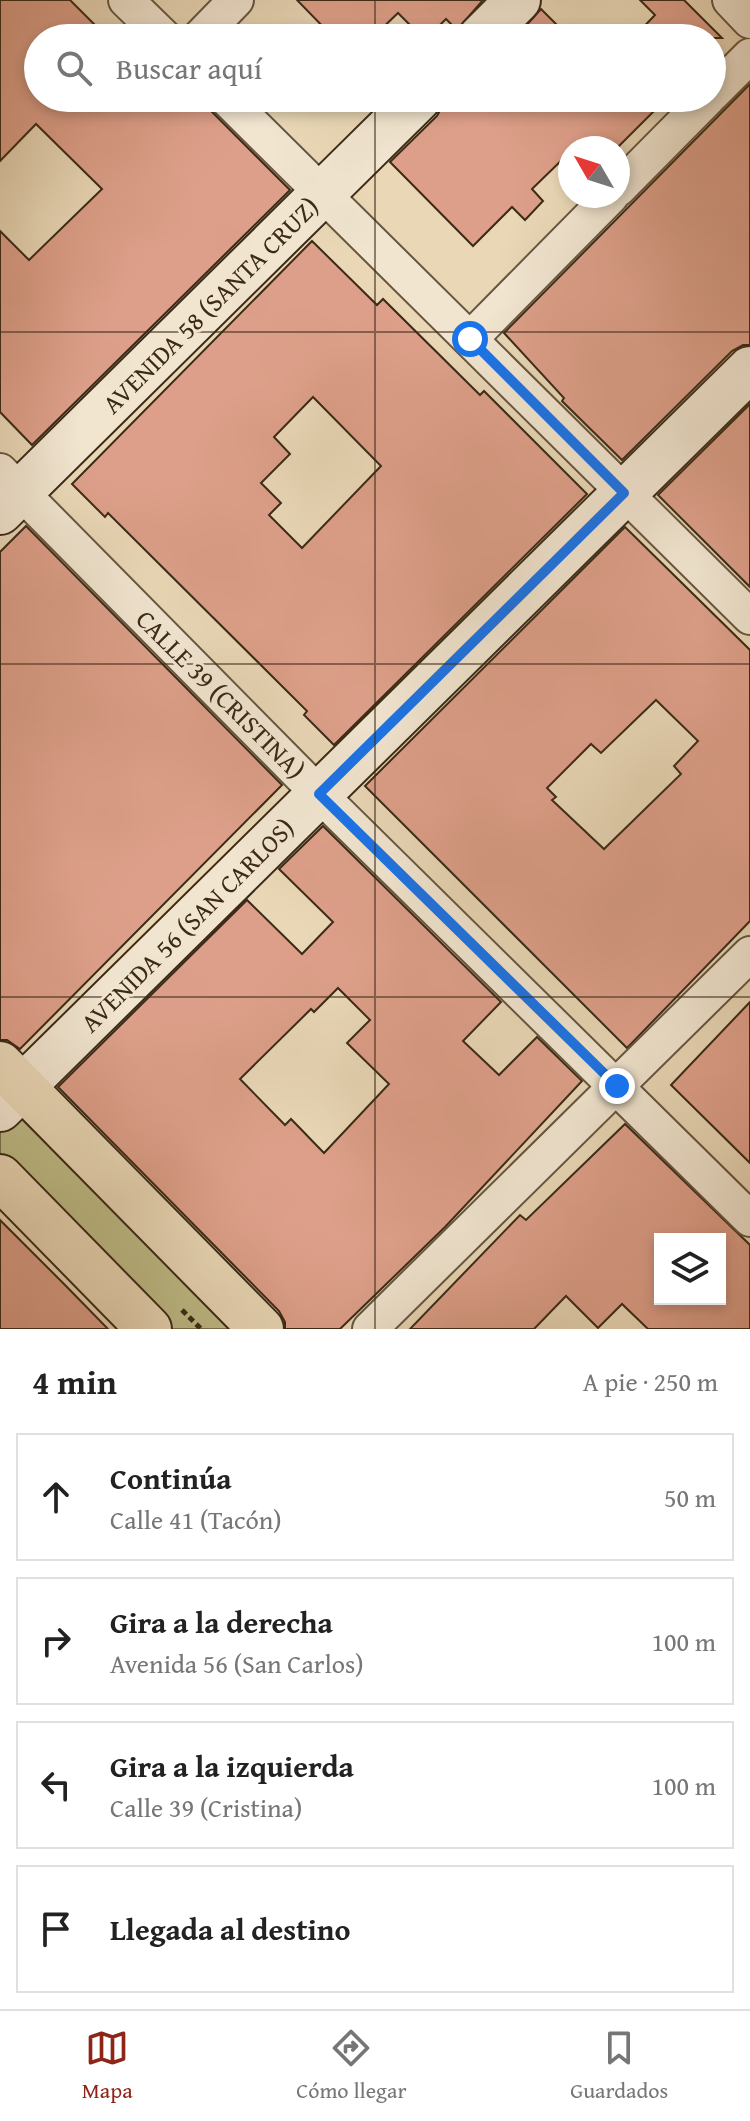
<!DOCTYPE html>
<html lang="es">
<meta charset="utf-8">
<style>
:root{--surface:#fff;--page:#f2f2f2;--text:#222;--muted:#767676;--line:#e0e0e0;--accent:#8f2418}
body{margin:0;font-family:"Gentium Book Plus",serif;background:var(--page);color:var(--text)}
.controls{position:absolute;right:24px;bottom:24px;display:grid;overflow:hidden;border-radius:0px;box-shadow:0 4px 12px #0003}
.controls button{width:72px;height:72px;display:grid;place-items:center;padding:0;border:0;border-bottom:2px solid var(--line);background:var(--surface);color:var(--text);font:40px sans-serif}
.compass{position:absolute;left:558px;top:136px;width:72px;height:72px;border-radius:50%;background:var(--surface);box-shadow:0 4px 12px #0003;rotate:309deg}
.stop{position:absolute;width:24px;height:24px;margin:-18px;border:6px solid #1a73e8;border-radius:50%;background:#fff}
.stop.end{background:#1a73e8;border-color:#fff;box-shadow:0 2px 8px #0008}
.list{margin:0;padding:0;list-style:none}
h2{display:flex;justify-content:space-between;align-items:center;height:104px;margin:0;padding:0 32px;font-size:34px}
h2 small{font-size:26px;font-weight:400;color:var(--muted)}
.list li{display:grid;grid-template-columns:52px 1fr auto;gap:24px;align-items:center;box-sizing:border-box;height:128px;margin:0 16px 16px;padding:0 16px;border:2px solid var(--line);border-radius:0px}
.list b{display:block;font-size:30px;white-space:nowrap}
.list p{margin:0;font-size:26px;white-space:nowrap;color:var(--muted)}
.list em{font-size:26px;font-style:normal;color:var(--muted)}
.icon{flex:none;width:44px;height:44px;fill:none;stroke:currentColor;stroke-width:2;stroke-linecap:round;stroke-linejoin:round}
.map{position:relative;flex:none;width:750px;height:1329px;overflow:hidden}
.search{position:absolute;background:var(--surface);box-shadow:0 4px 12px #0003;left:24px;right:24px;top:24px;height:88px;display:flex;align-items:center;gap:20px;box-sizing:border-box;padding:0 28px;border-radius:44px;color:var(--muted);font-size:30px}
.sheet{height:680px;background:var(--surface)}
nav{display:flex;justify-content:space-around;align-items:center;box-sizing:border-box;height:112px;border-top:2px solid var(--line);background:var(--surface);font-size:22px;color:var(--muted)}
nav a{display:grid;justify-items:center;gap:4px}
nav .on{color:var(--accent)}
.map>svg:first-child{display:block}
.green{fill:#bebc88;stroke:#7c7350;stroke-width:2}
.building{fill:#dd9f89;stroke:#3b2a17;stroke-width:2;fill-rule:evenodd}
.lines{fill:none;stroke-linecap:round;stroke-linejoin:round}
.street-casing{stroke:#66553f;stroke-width:38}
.secondary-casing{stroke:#3b2a17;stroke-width:48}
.primary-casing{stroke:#3b2a17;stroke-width:48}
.path{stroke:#3b2a17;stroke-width:5;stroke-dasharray:6 4;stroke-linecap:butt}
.street{stroke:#f1e5d0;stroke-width:34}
.secondary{stroke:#f1e5d0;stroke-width:44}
.primary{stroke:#e9d7b6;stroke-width:44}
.route{stroke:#1a73e8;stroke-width:10}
.grid{fill:none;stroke:#3b2a17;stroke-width:2;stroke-opacity:0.55}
.labels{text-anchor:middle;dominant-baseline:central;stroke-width:6;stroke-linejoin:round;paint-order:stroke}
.street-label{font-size:26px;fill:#3b2a17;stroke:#f1e5d0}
</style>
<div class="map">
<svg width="750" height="1329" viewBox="0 0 750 1329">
<rect width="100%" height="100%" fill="#e9d7b6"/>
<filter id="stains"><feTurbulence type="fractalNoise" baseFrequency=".0025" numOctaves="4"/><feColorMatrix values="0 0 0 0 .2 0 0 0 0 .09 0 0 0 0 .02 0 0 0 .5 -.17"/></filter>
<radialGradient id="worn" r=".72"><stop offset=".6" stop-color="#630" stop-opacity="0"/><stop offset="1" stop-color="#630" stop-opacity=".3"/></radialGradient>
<path class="green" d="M 0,1090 L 236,1329 L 165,1329 L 0,1163 Z"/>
<g class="building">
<path d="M 0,0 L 70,0 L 108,38 L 38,38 L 38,98 L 204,98 L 212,112 L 290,190 L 32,445 L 0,412 L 0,231 L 29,260 L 102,189 L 36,124 L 0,161 Z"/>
<path d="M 297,0 L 483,0 L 457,30 L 446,19 L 427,38 L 423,38 L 398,13 L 372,38 L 334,38 Z"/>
<path d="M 640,0 L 684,0 L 722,38 L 633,38 L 655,15 Z"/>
<path d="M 541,9 L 570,38 L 515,38 Z"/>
<path d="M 750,84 L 750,345 L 743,345 L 732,351 L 622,460 L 562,401 L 564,398 L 504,333 Z"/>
<path d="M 443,98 L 667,98 L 617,148 L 570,148 L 570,152 L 532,189 L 543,201 L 525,220 L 512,207 L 473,246 L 390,162 L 437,116 L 443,105 Z"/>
<path d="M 312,241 L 377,305 L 383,299 L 480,395 L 484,391 L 587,494 L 334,745 L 304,715 L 307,711 L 108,513 L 105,517 L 72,484 ZM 313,397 L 381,466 L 302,548 L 269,515 L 281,503 L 261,483 L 290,454 L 274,437 Z"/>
<path d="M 750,404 L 750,587 L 658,495 Z"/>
<path d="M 26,526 L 282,785 L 20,1049 L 7,1040 L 0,1040 L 0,552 Z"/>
<path d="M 625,527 L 750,650 L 750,921 L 627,1048 L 365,786 ZM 656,700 L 698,741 L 674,766 L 681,774 L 604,849 L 552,800 L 556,797 L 547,788 L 591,744 L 601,753 Z"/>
<path d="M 323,826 L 501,1002 L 463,1041 L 499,1075 L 537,1037 L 582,1081 L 445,1227 L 340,1329 L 285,1329 L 285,1322 L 279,1311 L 58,1087 L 247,900 L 302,954 L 333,922 L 279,869 ZM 338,988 L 370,1020 L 347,1043 L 389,1084 L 324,1153 L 291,1119 L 285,1125 L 240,1079 L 311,1009 L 314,1012 Z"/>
<path d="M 750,1002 L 750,1163 L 671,1085 Z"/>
<path d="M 625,1124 L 750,1245 L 750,1329 L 648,1329 L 622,1304 L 598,1328 L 566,1296 L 534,1329 L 410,1329 L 520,1215 L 526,1220 ZM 660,1239 L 720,1239 L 720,1299 L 660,1299 Z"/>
<path d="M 0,1220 L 65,1285 L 108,1329 L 0,1329 Z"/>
</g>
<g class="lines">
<defs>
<g id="street">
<path d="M 126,0 L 165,38"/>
<path d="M 730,0 L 750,21"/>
<path d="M 199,38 L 236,0"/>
<path d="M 712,94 L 750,56"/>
<path d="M 226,98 L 750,617"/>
<path d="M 618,189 L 708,98"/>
<path d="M 470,339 L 611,196"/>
<path d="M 0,471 L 319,794 L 750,1219"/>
<path d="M 370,1329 L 750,954"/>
</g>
<g id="secondary">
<path d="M 480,38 L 518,0"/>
<path d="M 0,512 L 419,98"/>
<path d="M 0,1109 L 750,369"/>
</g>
<g id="primary">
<path d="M 0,1064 L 261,1329"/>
<path d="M 0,1177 L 149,1329"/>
</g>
</defs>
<use href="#street" class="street-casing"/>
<use href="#secondary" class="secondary-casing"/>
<use href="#primary" class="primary-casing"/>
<path class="path" d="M 182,1310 L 201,1329"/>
<use href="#street" class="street"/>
<use href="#secondary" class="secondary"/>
<use href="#primary" class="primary"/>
</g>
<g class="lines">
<path class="route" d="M 470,339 L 624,493 L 319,794 L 617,1086"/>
</g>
<path class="grid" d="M 375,0 L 375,38M 375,98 L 375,1329M 0,332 L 750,332M 0,664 L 750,664M 0,997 L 750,997"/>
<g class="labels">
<g class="street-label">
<text transform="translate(210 305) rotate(-45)">AVENIDA 58 (SANTA CRUZ)</text>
<text transform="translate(221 694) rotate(45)">CALLE 39 (CRISTINA)</text>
<text transform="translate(187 925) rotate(-45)">AVENIDA 56 (SAN CARLOS)</text>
</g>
</g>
<rect width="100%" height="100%" filter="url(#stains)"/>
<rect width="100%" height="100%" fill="url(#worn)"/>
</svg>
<div class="controls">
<button><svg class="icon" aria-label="layers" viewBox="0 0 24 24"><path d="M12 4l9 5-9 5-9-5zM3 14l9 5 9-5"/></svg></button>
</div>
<svg class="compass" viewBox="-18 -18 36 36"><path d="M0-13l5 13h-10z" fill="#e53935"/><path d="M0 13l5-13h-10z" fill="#767676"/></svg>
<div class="stop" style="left:470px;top:339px"></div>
<div class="stop end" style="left:617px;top:1086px"></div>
<div class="search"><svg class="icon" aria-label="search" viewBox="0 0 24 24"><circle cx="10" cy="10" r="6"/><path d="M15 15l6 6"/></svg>Buscar aquí</div>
</div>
<section class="sheet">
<h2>4 min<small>A pie · 250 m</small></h2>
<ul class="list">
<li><svg class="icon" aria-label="ahead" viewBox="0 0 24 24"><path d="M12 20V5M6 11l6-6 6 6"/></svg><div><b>Continúa</b><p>Calle 41 (Tacón)</p></div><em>50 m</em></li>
<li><svg class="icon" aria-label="right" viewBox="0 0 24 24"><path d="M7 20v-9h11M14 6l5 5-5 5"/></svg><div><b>Gira a la derecha</b><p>Avenida 56 (San Carlos)</p></div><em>100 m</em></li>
<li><svg class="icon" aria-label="left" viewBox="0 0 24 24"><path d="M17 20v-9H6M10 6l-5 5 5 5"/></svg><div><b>Gira a la izquierda</b><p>Calle 39 (Cristina)</p></div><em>100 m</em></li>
<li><svg class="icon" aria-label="arrive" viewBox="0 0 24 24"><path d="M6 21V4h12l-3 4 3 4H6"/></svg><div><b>Llegada al destino</b></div></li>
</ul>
</section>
<nav>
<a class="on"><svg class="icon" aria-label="map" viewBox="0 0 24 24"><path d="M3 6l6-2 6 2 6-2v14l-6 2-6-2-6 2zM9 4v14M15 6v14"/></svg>Mapa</a>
<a><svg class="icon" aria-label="directions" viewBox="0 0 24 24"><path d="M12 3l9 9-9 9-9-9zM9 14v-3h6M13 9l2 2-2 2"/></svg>Cómo llegar</a>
<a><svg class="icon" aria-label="saved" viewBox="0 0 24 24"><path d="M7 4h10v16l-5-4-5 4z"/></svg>Guardados</a>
</nav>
